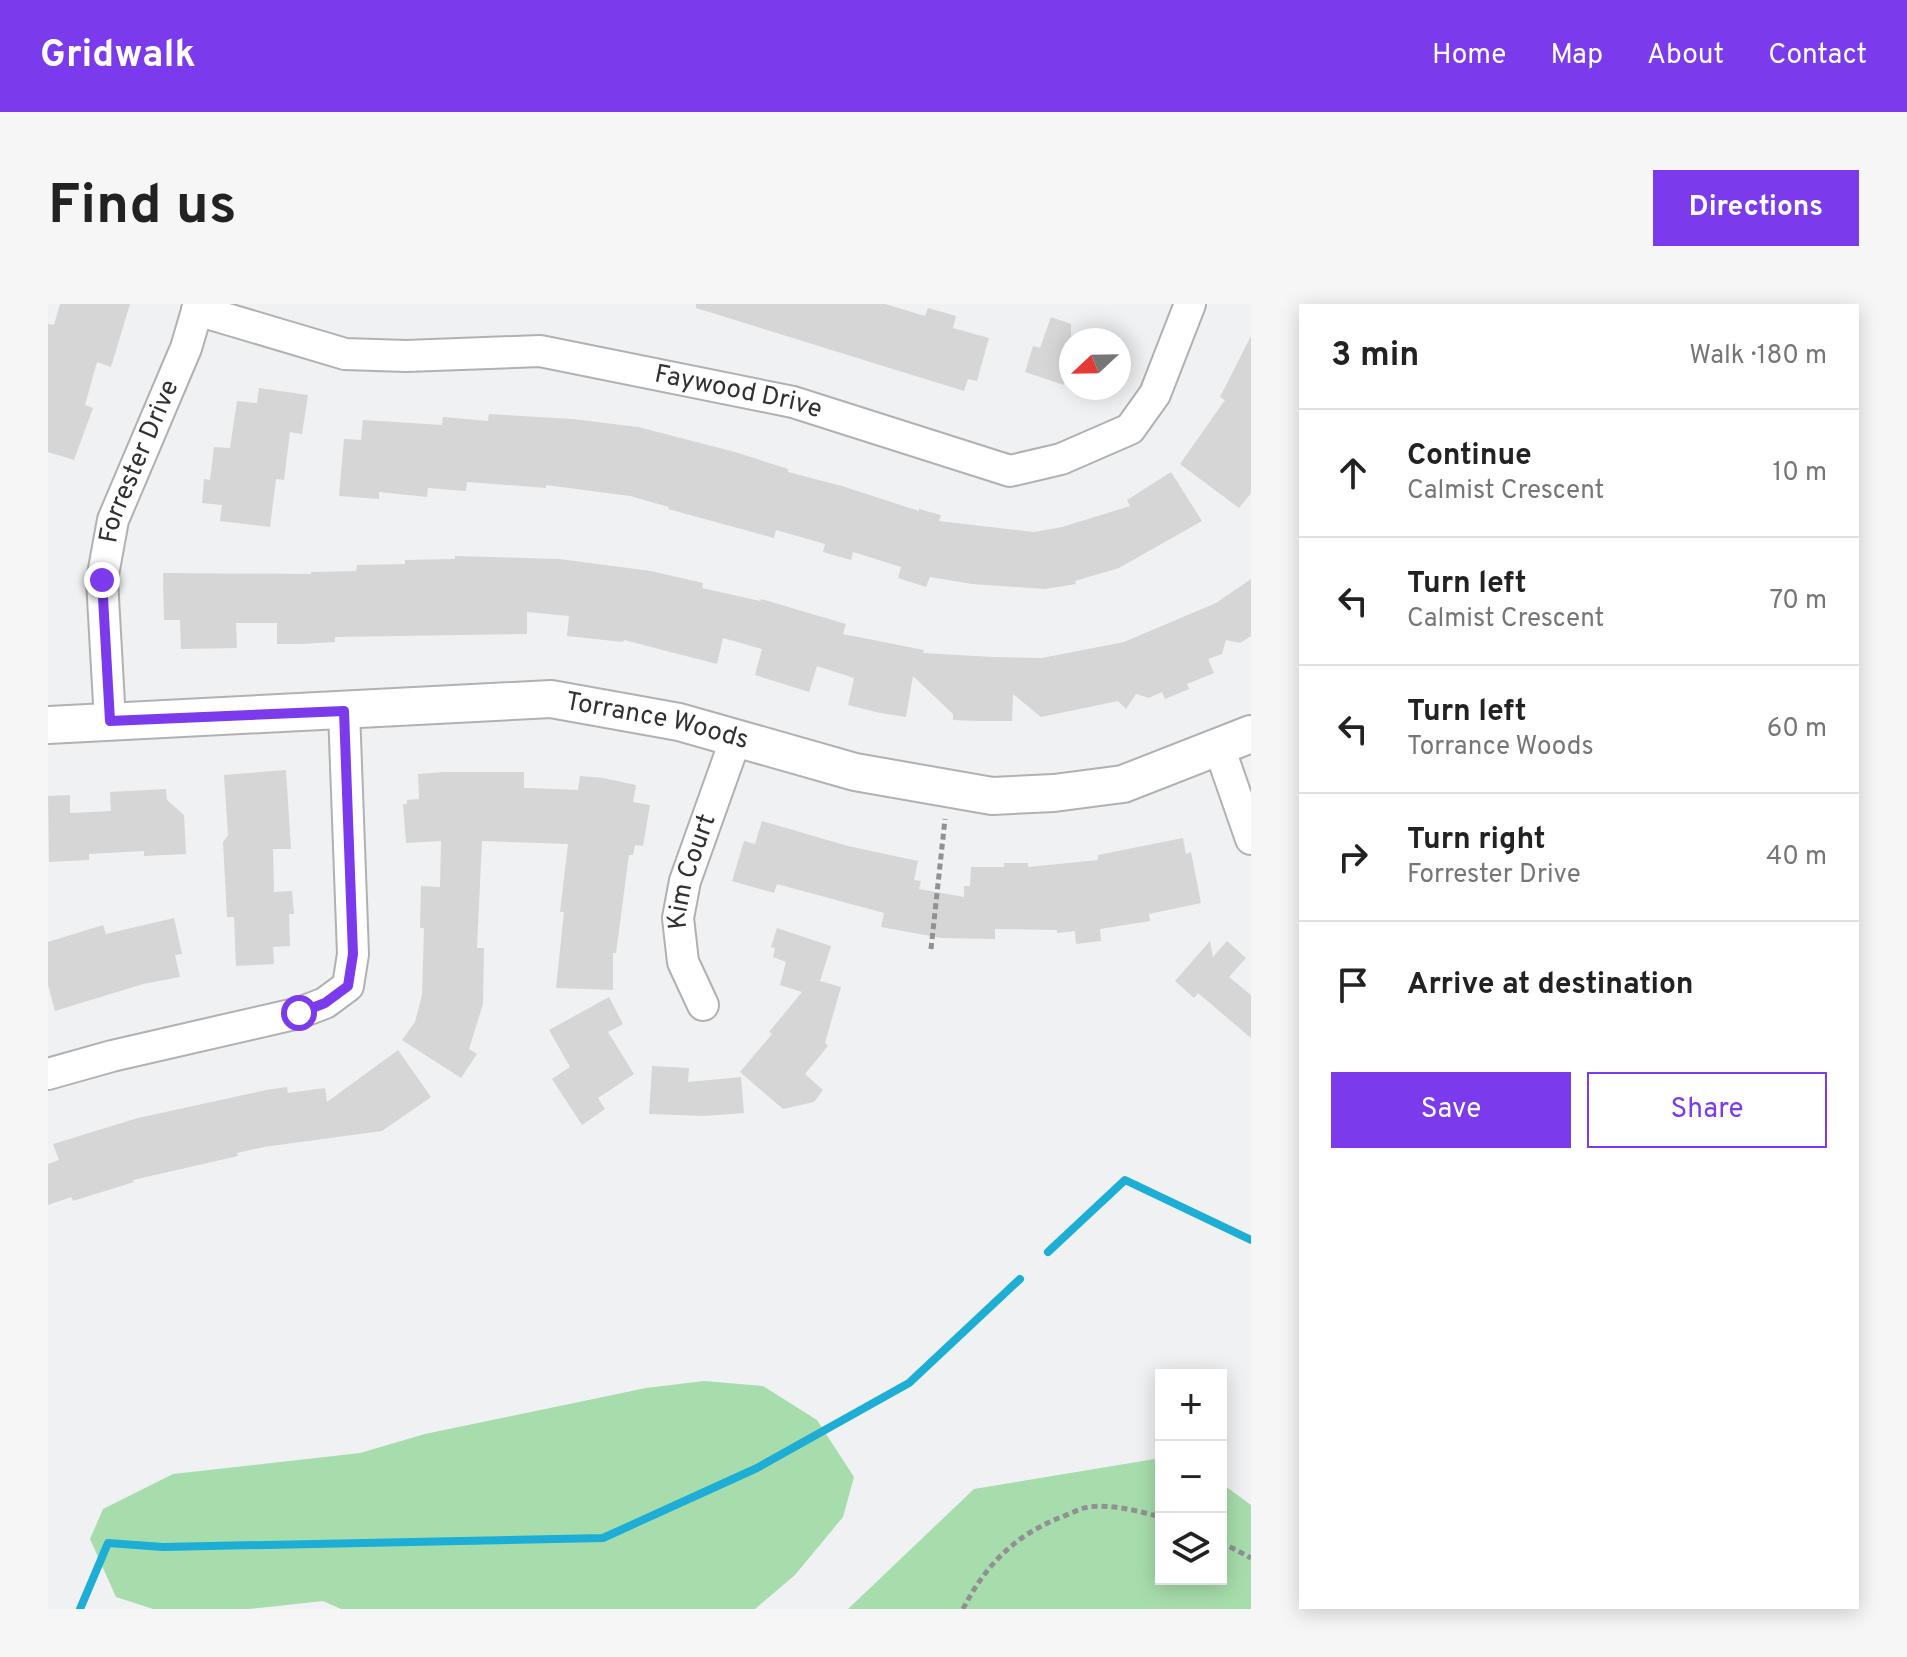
<!DOCTYPE html>
<meta charset="utf-8">
<style>
:root{--surface:#fff;--page:#f6f6f6;--text:#222;--muted:#767676;--line:#e0e0e0;--accent:#7c3aed}
body{margin:0;font-family:Overpass,sans-serif;background:var(--page);color:var(--text)}
.controls{position:absolute;right:24px;bottom:24px;display:grid;overflow:hidden;border-radius:0px;box-shadow:0 4px 20px #0003}
.controls button{width:72px;height:72px;display:grid;place-items:center;padding:0;border:0;border-bottom:2px solid var(--line);background:var(--surface);color:var(--text);font:40px sans-serif}
.compass{position:absolute;left:1011px;top:24px;width:72px;height:72px;border-radius:50%;background:var(--surface);box-shadow:0 4px 20px #0003;rotate:248deg}
.stop{position:absolute;width:24px;height:24px;margin:-18px;border:6px solid #7c3aed;border-radius:50%;background:#fff}
.stop.end{background:#7c3aed;border-color:#fff;box-shadow:0 2px 8px #0008}
.list{margin:0;padding:0;list-style:none}
h2{display:flex;justify-content:space-between;align-items:center;height:104px;margin:0;padding:0 32px;font-size:34px}
h2 small{font-size:26px;font-weight:400;color:var(--muted)}
.list li{display:grid;grid-template-columns:52px 1fr auto;gap:24px;align-items:center;box-sizing:border-box;height:128px;padding:0 32px;border-top:2px solid var(--line)}
.list b{display:block;font-size:30px;white-space:nowrap}
.list p{margin:0;font-size:26px;white-space:nowrap;color:var(--muted)}
.list em{font-size:26px;font-style:normal;color:var(--muted)}
.actions{display:flex;gap:16px;padding:24px 32px}
.actions a{flex:1;padding:18px 0;border:2px solid var(--accent);border-radius:0px;text-align:center;font-size:28px;color:var(--accent)}
.actions .main{background:var(--accent);color:#fff}
.icon{flex:none;width:44px;height:44px;fill:none;stroke:currentColor;stroke-width:2;stroke-linecap:round;stroke-linejoin:round}
.map{position:relative;flex:none;width:1203px;height:1305px;overflow:hidden;border-radius:0px}
header{display:flex;align-items:center;gap:48px;box-sizing:border-box;height:112px;padding:0 40px;background:var(--accent);color:#fff}
header strong{font-size:38px}
nav{display:flex;gap:44px;margin-inline-start:auto;font-size:28px}
.intro{display:flex;align-items:center;justify-content:space-between;box-sizing:border-box;height:192px;padding:0 48px}
h1{margin:0;font-size:56px}
.button{padding:20px 36px;border-radius:0px;background:var(--accent);color:#fff;font-size:28px;font-weight:700}
main{display:flex;gap:48px;padding:0 48px}
aside{flex:1;background:var(--surface);border-radius:0px;box-shadow:0 4px 20px #0003}
.map>svg:first-child{display:block}
.green{fill:#a7ddac}
.lines{fill:none;stroke-linecap:round;stroke-linejoin:round}
.stream{stroke:#1dadd5;stroke-width:8}
.building{fill:#d7d6d6}
.minor-casing{stroke:#b1b1b2;stroke-width:34}
.tertiary-casing{stroke:#b1b1b2;stroke-width:40}
.path{stroke:#909191;stroke-width:5;stroke-dasharray:6 4;stroke-linecap:butt}
.minor{stroke:#fff;stroke-width:30}
.tertiary{stroke:#fff;stroke-width:36}
.route{stroke:#7c3aed;stroke-width:10}
.labels{text-anchor:middle;dominant-baseline:central;stroke-width:6;stroke-linejoin:round;paint-order:stroke}
.street-label{font-size:26px;fill:#303131;stroke:#fff}
</style>
<header>
<strong>Gridwalk</strong>
<nav><a>Home</a><a>Map</a><a>About</a><a>Contact</a></nav>
</header>
<div class="intro"><h1>Find us</h1><a class="button">Directions</a></div>
<main>
<div class="map">
<svg width="1203" height="1305" viewBox="0 0 1203 1305">
<rect width="100%" height="100%" fill="#f0f1f2"/>
<g class="green">
<path d="M 656,1077 L 715,1082 L 769,1116 L 806,1173 L 795,1213 L 747,1271 L 707,1305 L 293,1305 L 275,1297 L 201,1305 L 105,1305 L 68,1293 L 42,1235 L 55,1205 L 125,1170 L 312,1149 L 377,1130 L 598,1084 Z"/>
<path d="M 1113,1154 L 1113,1275 L 1173,1275 L 1173,1179 L 1203,1201 L 1203,1305 L 800,1305 L 926,1185 Z"/>
</g>
<g class="lines">
<g class="stream">
<path d="M 1000,948 L 1077,876 L 1203,936"/>
<path d="M 32,1305 L 60,1239 L 115,1243 L 555,1234 L 709,1164 L 861,1079 L 972,975"/>
</g>
</g>
<g class="building">
<path d="M 12,0 L 82,0 L 63,63 L 49,58 L 37,101 L 45,104 L 26,156 L 0,148 L 0,20 L 6,21 Z"/>
<path d="M 648,0 L 837,0 L 877,12 L 880,4 L 908,12 L 905,24 L 941,34 L 929,77 L 920,75 L 916,87 L 648,4 Z"/>
<path d="M 1003,13 L 1023,20 L 1023,58 L 1016,81 L 977,68 L 985,42 L 992,44 Z"/>
<path d="M 1203,32 L 1203,189 L 1191,204 L 1132,160 L 1177,96 L 1172,93 Z"/>
<path d="M 211,84 L 260,91 L 254,130 L 242,128 L 236,176 L 228,175 L 222,223 L 172,217 L 174,201 L 154,199 L 156,175 L 162,176 L 166,143 L 182,144 L 189,97 L 209,99 Z"/>
<path d="M 441,110 L 525,115 L 590,123 L 687,148 L 740,165 L 740,168 L 794,182 L 871,207 L 871,205 L 893,211 L 891,217 L 986,228 L 1014,223 L 1082,202 L 1079,196 L 1123,168 L 1154,217 L 1071,264 L 1027,277 L 1028,280 L 997,285 L 924,280 L 882,273 L 878,283 L 850,274 L 853,263 L 805,248 L 803,256 L 775,248 L 777,240 L 728,226 L 726,234 L 620,205 L 621,203 L 582,192 L 498,181 L 498,184 L 419,178 L 418,187 L 380,184 L 379,193 L 331,188 L 331,195 L 291,192 L 296,135 L 313,136 L 315,116 L 394,121 L 395,113 L 440,117 Z"/>
<path d="M 407,252 L 511,255 L 603,267 L 655,279 L 654,284 L 712,297 L 713,295 L 798,320 L 795,330 L 876,346 L 875,349 L 945,353 L 994,354 L 1076,338 L 1168,299 L 1203,275 L 1203,332 L 1192,339 L 1178,336 L 1174,350 L 1160,355 L 1166,369 L 1139,380 L 1141,385 L 1117,395 L 1114,388 L 1101,394 L 1088,390 L 1078,405 L 1070,397 L 993,413 L 965,390 L 964,417 L 930,417 L 905,416 L 905,410 L 865,372 L 858,413 L 832,409 L 800,401 L 806,374 L 769,362 L 761,388 L 707,371 L 714,345 L 675,334 L 669,360 L 576,336 L 575,338 L 519,332 L 521,312 L 479,308 L 479,330 L 287,333 L 287,338 L 252,340 L 229,340 L 229,319 L 188,319 L 189,344 L 133,345 L 132,316 L 116,316 L 115,269 L 263,270 L 263,268 L 308,267 L 309,261 L 357,260 L 357,256 L 407,255 Z"/>
<path d="M 238,466 L 243,545 L 225,545 L 226,588 L 244,587 L 246,610 L 241,610 L 242,642 L 225,643 L 226,660 L 188,662 L 186,613 L 179,613 L 175,538 L 180,531 L 176,471 Z"/>
<path d="M 396,468 L 476,468 L 476,484 L 481,484 L 530,486 L 532,472 L 555,474 L 588,481 L 585,498 L 602,501 L 595,542 L 587,541 L 585,551 L 581,551 L 568,649 L 565,649 L 565,686 L 508,684 L 516,608 L 512,608 L 520,540 L 434,537 L 429,644 L 436,644 L 435,700 L 421,745 L 429,750 L 413,774 L 354,736 L 367,718 L 374,691 L 376,624 L 372,624 L 373,582 L 392,583 L 393,537 L 358,539 L 355,500 L 359,500 L 359,496 L 371,495 L 370,470 Z"/>
<path d="M 118,485 L 119,496 L 136,511 L 138,550 L 96,552 L 96,547 L 41,550 L 41,556 L 1,558 L 0,492 L 22,491 L 22,509 L 63,507 L 62,488 Z"/>
<path d="M 714,517 L 800,542 L 870,557 L 866,576 L 873,577 L 871,585 L 916,593 L 916,582 L 922,582 L 923,563 L 956,563 L 956,559 L 980,559 L 980,563 L 1050,556 L 1050,551 L 1135,534 L 1138,550 L 1143,548 L 1153,599 L 1101,610 L 1102,617 L 1052,625 L 1053,637 L 1028,640 L 1027,627 L 1009,629 L 1009,626 L 947,625 L 947,635 L 893,634 L 833,623 L 836,609 L 729,580 L 726,589 L 684,577 L 696,537 L 707,540 Z"/>
<path d="M 126,614 L 134,650 L 127,651 L 132,673 L 95,680 L 7,707 L 0,681 L 0,638 L 55,621 L 58,630 Z"/>
<path d="M 729,624 L 783,642 L 772,677 L 793,683 L 777,739 L 780,742 L 757,770 L 775,786 L 766,798 L 735,805 L 692,768 L 724,730 L 721,728 L 754,688 L 732,681 L 738,658 L 725,653 L 727,644 L 723,643 Z"/>
<path d="M 1162,637 L 1165,653 L 1179,637 L 1198,654 L 1181,673 L 1203,691 L 1203,734 L 1150,689 L 1146,694 L 1127,677 Z"/>
<path d="M 561,693 L 575,720 L 560,728 L 586,770 L 550,794 L 557,805 L 534,821 L 504,775 L 522,763 L 501,726 Z"/>
<path d="M 350,746 L 383,793 L 334,827 L 216,843 L 189,849 L 190,852 L 85,876 L 86,878 L 25,897 L 23,893 L 0,901 L 0,860 L 11,856 L 5,840 L 90,814 L 218,786 L 239,783 L 240,789 L 277,784 L 279,798 Z"/>
<path d="M 604,762 L 641,764 L 640,778 L 693,773 L 696,809 L 656,812 L 601,810 Z"/>
</g>
<g class="lines">
<defs>
<g id="minor">
<path id="s1" d="M 149,6 L 297,50 L 358,52 L 492,47 L 745,98 L 962,167 L 1013,155 L 1082,125 L 1107,90 L 1142,0"/>
<path id="s2" d="M 62,417 L 54,276 L 65,216 L 138,44 L 151,0"/>
<path d="M 1171,443 L 1203,535"/>
<path id="s3" d="M 655,701 L 635,658 L 630,614 L 637,577 L 688,434"/>
<path d="M 0,770 L 64,752 L 251,709 L 277,699 L 300,682 L 305,650 L 296,407"/>
</g>
<g id="tertiary">
<path id="s4" d="M 0,421 L 503,395 L 631,418 L 807,468 L 944,492 L 1006,489 L 1075,480 L 1203,430"/>
</g>
</defs>
<use href="#minor" class="minor-casing"/>
<use href="#tertiary" class="tertiary-casing"/>
<g class="path">
<path d="M 883,645 L 897,515"/>
<path d="M 1173,1238 L 1203,1254"/>
<path d="M 915,1305 C 937,1262 966,1232 1011,1214 C 1020,1211 1030,1205 1040,1203 C 1064,1200 1090,1207 1113,1213"/>
</g>
<use href="#minor" class="minor"/>
<use href="#tertiary" class="tertiary"/>
</g>
<g class="lines">
<path class="route" d="M 54,276 L 62,417 L 296,407 L 305,650 L 300,682 L 277,699 L 251,709"/>
</g>
<g class="labels">
<g class="street-label">
<text stroke="none"><textPath href="#s1" startOffset="552">Faywood Drive</textPath></text>
<text stroke="none"><textPath href="#s2" startOffset="266">Forrester Drive</textPath></text>
<text stroke="none"><textPath href="#s4" startOffset="612">Torrance Woods</textPath></text>
<text stroke="none"><textPath href="#s3" startOffset="140">Kim Court</textPath></text>
</g>
</g>
</svg>
<div class="controls">
<button>+</button>
<button>−</button>
<button><svg class="icon" aria-label="layers" viewBox="0 0 24 24"><path d="M12 4l9 5-9 5-9-5zM3 14l9 5 9-5"/></svg></button>
</div>
<svg class="compass" viewBox="-18 -18 36 36"><path d="M0-13l5 13h-10z" fill="#e53935"/><path d="M0 13l5-13h-10z" fill="#767676"/></svg>
<div class="stop" style="left:251px;top:709px"></div>
<div class="stop end" style="left:54px;top:276px"></div>
</div>
<aside>
<h2>3 min<small>Walk · 180 m</small></h2>
<ul class="list">
<li><svg class="icon" aria-label="ahead" viewBox="0 0 24 24"><path d="M12 20V5M6 11l6-6 6 6"/></svg><div><b>Continue</b><p>Calmist Crescent</p></div><em>10 m</em></li>
<li><svg class="icon" aria-label="left" viewBox="0 0 24 24"><path d="M17 20v-9H6M10 6l-5 5 5 5"/></svg><div><b>Turn left</b><p>Calmist Crescent</p></div><em>70 m</em></li>
<li><svg class="icon" aria-label="left" viewBox="0 0 24 24"><path d="M17 20v-9H6M10 6l-5 5 5 5"/></svg><div><b>Turn left</b><p>Torrance Woods</p></div><em>60 m</em></li>
<li><svg class="icon" aria-label="right" viewBox="0 0 24 24"><path d="M7 20v-9h11M14 6l5 5-5 5"/></svg><div><b>Turn right</b><p>Forrester Drive</p></div><em>40 m</em></li>
<li><svg class="icon" aria-label="arrive" viewBox="0 0 24 24"><path d="M6 21V4h12l-3 4 3 4H6"/></svg><div><b>Arrive at destination</b></div></li>
</ul>
<div class="actions"><a class="main">Save</a><a>Share</a></div>
</aside>
</main>
